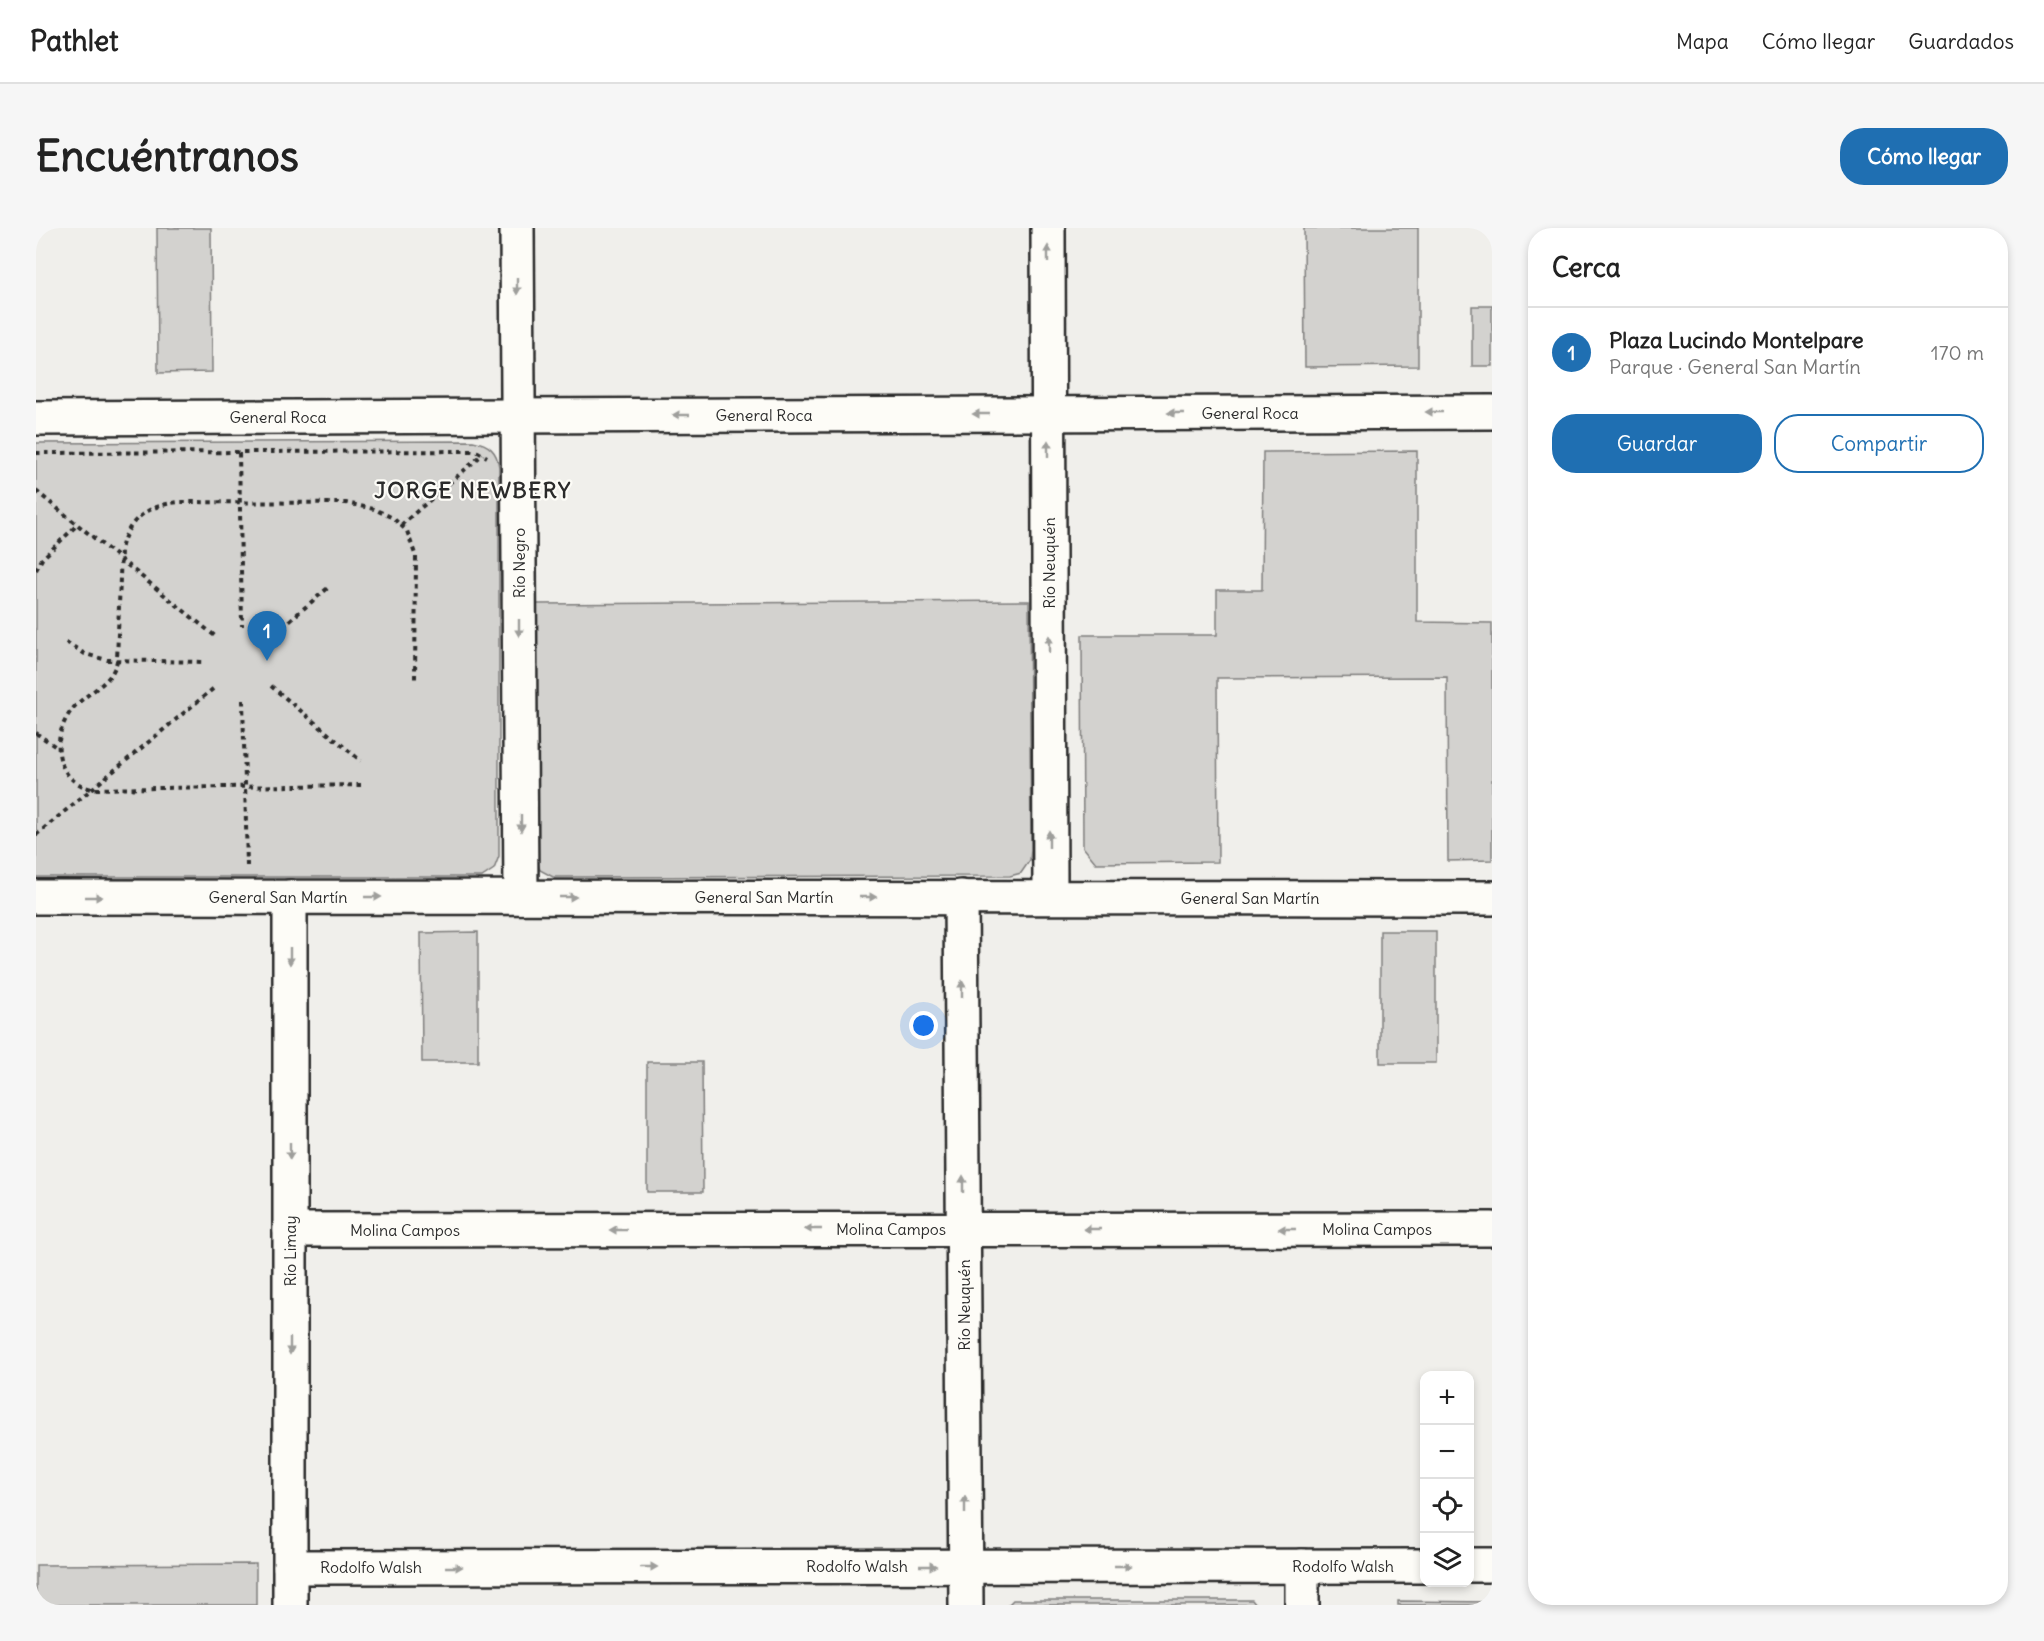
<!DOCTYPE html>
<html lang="es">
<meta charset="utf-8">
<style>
:root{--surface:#fff;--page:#f6f6f6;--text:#222;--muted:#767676;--line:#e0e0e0;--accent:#1f6fb2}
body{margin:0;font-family:Delius,sans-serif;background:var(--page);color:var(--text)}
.controls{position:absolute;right:18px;bottom:18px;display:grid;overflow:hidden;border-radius:12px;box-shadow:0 3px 9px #0003}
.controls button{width:54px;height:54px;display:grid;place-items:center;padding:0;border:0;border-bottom:2px solid var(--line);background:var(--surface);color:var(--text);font:30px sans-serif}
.you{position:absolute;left:888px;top:798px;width:21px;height:21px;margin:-15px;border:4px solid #fff;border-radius:50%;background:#1a73e8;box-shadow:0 0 0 9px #1a73e833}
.badge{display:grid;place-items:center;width:39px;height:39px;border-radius:50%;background:var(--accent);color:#fff;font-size:20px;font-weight:700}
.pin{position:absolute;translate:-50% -50px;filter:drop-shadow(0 2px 3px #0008)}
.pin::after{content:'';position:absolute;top:32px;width:21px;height:18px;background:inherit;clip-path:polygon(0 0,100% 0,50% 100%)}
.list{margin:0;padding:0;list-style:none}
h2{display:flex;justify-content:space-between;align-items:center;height:78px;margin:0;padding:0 24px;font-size:26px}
h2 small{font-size:20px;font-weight:400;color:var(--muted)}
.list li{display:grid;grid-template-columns:39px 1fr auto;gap:18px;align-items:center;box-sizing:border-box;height:90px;padding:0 24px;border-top:2px solid var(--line)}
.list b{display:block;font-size:22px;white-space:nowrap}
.list p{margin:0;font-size:20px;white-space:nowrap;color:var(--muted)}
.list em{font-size:20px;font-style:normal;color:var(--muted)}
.actions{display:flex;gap:12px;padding:18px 24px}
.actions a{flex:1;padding:14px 0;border:2px solid var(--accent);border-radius:24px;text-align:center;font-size:21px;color:var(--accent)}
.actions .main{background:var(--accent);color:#fff}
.icon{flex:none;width:33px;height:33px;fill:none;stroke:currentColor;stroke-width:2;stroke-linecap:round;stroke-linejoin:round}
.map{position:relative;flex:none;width:1456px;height:1377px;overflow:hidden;border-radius:24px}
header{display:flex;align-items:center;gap:36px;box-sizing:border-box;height:84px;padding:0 30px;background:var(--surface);border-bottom:2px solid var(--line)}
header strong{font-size:28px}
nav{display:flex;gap:33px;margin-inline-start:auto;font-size:21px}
.intro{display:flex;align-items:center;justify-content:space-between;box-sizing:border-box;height:144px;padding:0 36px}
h1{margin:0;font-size:42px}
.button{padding:15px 27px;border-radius:24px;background:var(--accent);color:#fff;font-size:21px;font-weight:700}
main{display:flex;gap:36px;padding:0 36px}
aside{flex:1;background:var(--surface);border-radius:24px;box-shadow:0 3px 9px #0003}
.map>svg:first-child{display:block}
.green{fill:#d3d2cf;stroke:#7f7e7d;stroke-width:1.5}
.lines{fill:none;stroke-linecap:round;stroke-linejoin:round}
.minor-casing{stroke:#2b2b2b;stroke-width:38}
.path{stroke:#2b2b2b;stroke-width:4;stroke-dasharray:4.5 4.5;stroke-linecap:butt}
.minor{stroke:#fdfcf7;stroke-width:33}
.oneway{fill:#9e9e9b}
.labels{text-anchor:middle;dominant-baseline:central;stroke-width:4.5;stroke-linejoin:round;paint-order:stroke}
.street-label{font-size:16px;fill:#2b2b2b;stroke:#fdfcf7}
.district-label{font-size:22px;font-weight:bold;letter-spacing:1.5px;fill:#2b2b2b;stroke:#fdfcf7}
</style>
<header>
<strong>Pathlet</strong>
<nav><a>Mapa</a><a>Cómo llegar</a><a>Guardados</a></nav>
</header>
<div class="intro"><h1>Encuéntranos</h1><a class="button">Cómo llegar</a></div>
<main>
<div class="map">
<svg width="1456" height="1377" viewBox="0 0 1456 1377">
<rect width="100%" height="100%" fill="#f0efeb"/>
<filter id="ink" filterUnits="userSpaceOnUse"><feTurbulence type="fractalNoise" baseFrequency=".0167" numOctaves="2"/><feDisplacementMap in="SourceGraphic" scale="12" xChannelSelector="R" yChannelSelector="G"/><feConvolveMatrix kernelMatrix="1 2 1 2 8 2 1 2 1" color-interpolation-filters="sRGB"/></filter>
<g filter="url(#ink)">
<g class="green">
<path d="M 121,0 L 175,0 L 176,144 L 122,145 Z"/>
<path d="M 1268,0 L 1382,0 L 1382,138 L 1269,139 Z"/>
<rect x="1436" y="78" width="20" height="60"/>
<path d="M 437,213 C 453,216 461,223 463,239 L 463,628 L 458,641 L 446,649 L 0,649 L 0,215 Z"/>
<path d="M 1381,223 L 1381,394 L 1456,395 L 1456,632 L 1412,633 L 1411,449 L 1181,450 L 1182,634 L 1060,635 L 1047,619 L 1046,407 L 1181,407 L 1181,362 L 1226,362 L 1227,224 Z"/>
<path d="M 993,373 L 995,621 L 994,632 L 985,645 L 974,648 L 517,649 L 504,642 L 501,633 L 500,376 Z"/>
<rect x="1344" y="703" width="56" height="132"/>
<path d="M 442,704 L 442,834 L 386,834 L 385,705 Z"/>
<path d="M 611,834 L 666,834 L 667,964 L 611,964 Z"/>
<path d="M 220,1336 L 220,1377 L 0,1377 L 0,1337 Z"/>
<path d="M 977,1372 L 1216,1372 L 1220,1377 L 972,1377 Z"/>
<path d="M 1362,1373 L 1456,1374 L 1456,1377 L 1362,1377 Z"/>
</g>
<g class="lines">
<defs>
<g id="minor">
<path d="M 481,0 L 485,669"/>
<path d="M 1012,0 L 1014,669"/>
<path d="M 0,190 L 1456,184"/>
<path d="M 0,669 L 1456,670"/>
<path d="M 925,669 L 930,1377"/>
<path d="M 254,1002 L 1456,1001"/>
<path d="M 1434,1337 L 1456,1337"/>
<path d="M 254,1339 L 1388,1338"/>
<path d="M 254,1377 L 254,669"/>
<path d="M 1266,1377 L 1266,1338"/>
</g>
</defs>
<use href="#minor" class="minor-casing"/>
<g class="path">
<path d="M 0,225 L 436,223 L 442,224 L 451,229"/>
<path d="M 203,225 L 206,398"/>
<path d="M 0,263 L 179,408"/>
<path d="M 365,297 L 447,226"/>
<path d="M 0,342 L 6,331 L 41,297"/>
<path d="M 233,410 L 293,359"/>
<path d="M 30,414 L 49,426 L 71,432 L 168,434"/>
<path d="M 235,458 L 325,533"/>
<path d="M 207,472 L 211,638"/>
<path d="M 0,505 L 23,521"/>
<path d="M 325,557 L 56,561 C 19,553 14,511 35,483 C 49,464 75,458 81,433 L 85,322 C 91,291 113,277 143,274 L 310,275 L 338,281 L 357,290 L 371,303 L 380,329 L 379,451"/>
<path d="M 0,607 L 178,460"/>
</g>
<use href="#minor" class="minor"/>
</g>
<defs><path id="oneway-solid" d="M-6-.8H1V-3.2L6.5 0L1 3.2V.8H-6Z" transform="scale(1.5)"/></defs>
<g class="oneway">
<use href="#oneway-solid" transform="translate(1012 26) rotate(-90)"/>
<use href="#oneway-solid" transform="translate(481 58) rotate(90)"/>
<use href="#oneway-solid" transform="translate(1398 184) rotate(180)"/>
<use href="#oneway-solid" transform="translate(1140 185) rotate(180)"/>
<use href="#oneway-solid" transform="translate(945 186) rotate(180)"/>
<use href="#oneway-solid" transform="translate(645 187) rotate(180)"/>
<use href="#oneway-solid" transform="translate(1012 221) rotate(-90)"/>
<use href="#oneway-solid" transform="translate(483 400) rotate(90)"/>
<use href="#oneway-solid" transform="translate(1013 416) rotate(-90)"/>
<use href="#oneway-solid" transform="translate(485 595) rotate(90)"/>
<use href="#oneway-solid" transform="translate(1013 611) rotate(-90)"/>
<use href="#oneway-solid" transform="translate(58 669)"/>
<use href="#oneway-solid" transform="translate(337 669)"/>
<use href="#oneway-solid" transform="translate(532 669)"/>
<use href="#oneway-solid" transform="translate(832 669)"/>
<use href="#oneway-solid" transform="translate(254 728) rotate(90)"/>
<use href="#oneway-solid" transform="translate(926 761) rotate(-90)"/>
<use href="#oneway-solid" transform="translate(254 923) rotate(90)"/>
<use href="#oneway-solid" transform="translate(927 956) rotate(-90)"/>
<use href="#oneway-solid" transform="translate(777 1001) rotate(180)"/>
<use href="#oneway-solid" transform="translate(1056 1001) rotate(180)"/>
<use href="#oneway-solid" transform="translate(1251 1001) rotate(180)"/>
<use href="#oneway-solid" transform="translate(582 1002) rotate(180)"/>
<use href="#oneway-solid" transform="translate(254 1118) rotate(90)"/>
<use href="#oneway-solid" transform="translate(929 1277) rotate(-90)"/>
<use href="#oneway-solid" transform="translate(892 1338)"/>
<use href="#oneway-solid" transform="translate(1087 1338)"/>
<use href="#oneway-solid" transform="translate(418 1339)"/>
<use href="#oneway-solid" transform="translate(613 1339)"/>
</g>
</g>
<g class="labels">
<g class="street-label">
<text x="1214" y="185">General Roca</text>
<text x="728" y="187">General Roca</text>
<text x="242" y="189">General Roca</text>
<text transform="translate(483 335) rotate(-90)">Río Negro</text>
<text transform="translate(1013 335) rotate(-90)">Río Neuquén</text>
<text x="242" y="669">General San Martín</text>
<text x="728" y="669">General San Martín</text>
<text x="1214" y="670">General San Martín</text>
<text x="855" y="1001">Molina Campos</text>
<text x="1341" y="1001">Molina Campos</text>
<text x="369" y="1002">Molina Campos</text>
<text transform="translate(254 1023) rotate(-90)">Río Limay</text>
<text transform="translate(928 1077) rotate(-90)">Río Neuquén</text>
<text x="821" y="1338">Rodolfo Walsh</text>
<text x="1307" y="1338">Rodolfo Walsh</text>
<text x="335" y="1339">Rodolfo Walsh</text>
</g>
<g class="district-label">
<text x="437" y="262">JORGE NEWBERY</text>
</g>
</g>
</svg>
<div class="controls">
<button>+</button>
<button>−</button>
<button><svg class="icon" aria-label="locate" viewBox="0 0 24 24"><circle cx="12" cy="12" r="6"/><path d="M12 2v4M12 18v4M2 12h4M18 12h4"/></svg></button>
<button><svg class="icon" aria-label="layers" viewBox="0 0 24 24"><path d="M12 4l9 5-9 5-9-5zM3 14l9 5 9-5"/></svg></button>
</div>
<div class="you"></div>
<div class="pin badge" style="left:231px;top:433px">1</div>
</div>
<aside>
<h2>Cerca<small></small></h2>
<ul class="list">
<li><span class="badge">1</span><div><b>Plaza Lucindo Montelpare</b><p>Parque · General San Martín</p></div><em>170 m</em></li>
</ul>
<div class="actions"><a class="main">Guardar</a><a>Compartir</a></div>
</aside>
</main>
